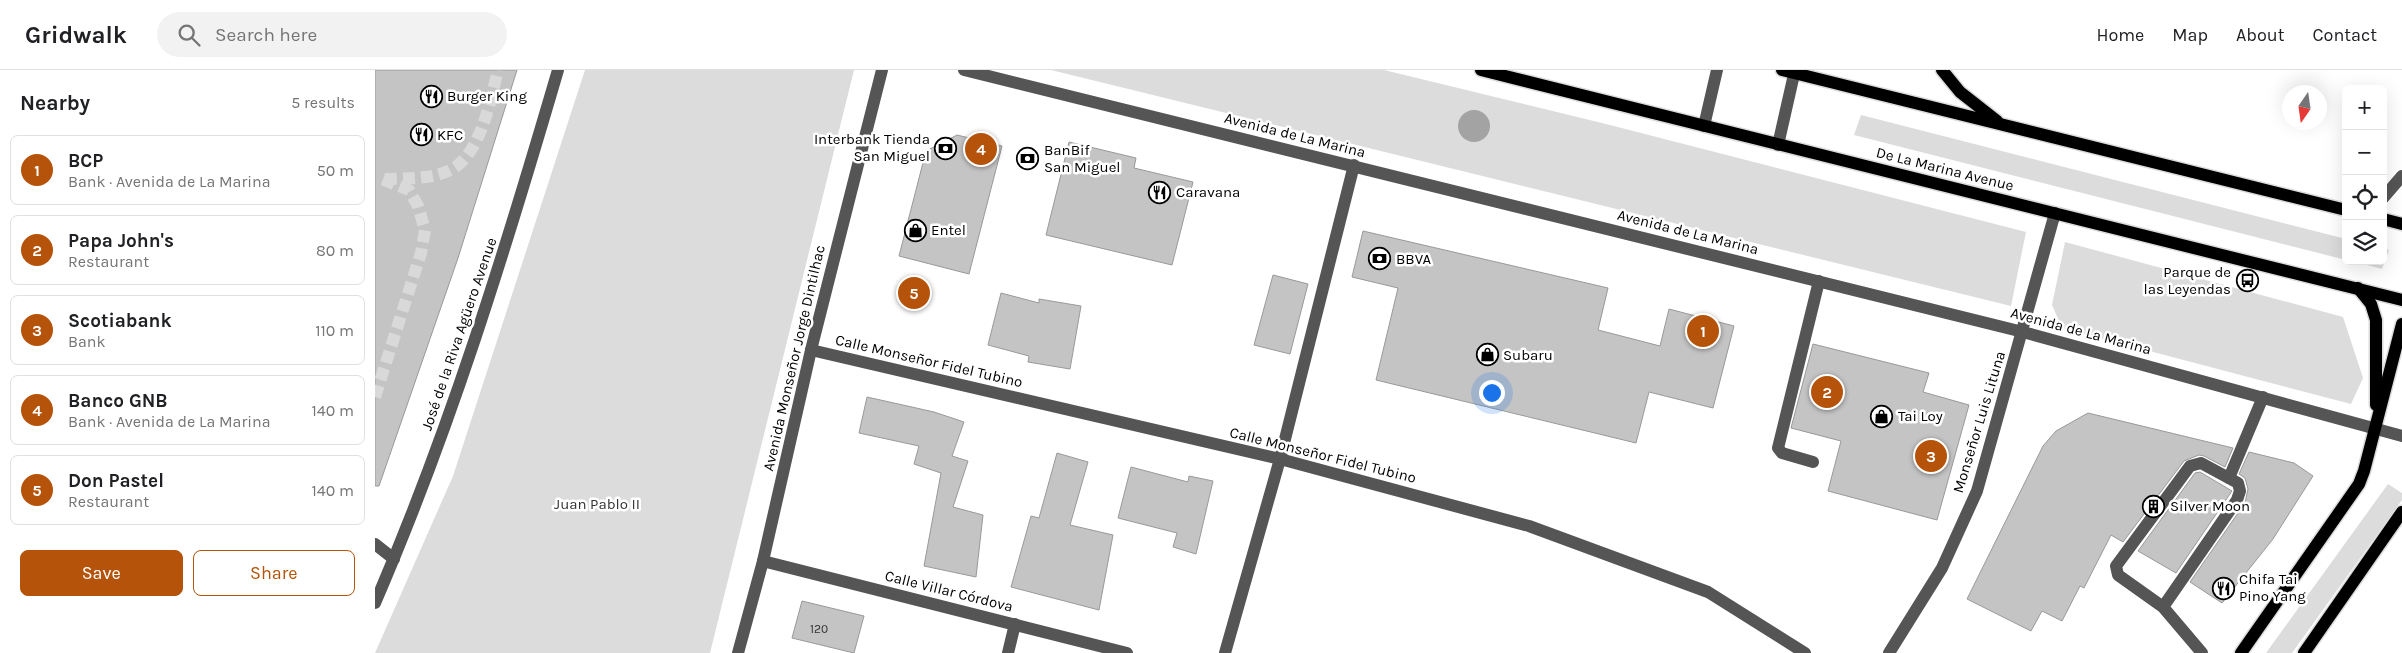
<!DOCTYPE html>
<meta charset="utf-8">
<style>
:root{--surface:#fff;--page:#f2f2f2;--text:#202124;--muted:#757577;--line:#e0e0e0;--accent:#b45309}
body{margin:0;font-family:Karla,sans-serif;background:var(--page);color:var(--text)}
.controls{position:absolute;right:15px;top:15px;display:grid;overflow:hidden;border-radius:8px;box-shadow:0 5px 20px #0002}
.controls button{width:45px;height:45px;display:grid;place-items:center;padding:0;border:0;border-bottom:1px solid var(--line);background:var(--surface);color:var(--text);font:25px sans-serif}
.compass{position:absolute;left:1907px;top:15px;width:45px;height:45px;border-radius:50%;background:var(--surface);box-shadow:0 5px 20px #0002;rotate:193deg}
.you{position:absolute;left:1116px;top:322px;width:18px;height:18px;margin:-12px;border:4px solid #fff;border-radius:50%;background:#1a73e8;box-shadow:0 0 0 8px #1a73e833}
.badge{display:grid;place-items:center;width:32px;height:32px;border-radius:50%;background:var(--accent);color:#fff;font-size:16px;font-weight:700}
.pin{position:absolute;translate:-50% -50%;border:2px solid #fff;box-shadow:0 1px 5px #0006}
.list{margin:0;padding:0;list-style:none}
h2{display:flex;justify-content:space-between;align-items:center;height:65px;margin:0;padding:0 20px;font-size:21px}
h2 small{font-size:16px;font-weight:400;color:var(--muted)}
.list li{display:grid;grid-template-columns:32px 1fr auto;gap:15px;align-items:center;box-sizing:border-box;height:70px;margin:0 10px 10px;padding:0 10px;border:1px solid var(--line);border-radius:8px}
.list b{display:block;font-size:19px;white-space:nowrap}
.list p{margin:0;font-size:16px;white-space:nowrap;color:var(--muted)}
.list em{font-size:16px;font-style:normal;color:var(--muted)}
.actions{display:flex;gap:10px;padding:15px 20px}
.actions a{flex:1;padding:11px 0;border:1px solid var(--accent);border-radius:8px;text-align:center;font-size:18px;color:var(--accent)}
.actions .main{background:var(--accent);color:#fff}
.icon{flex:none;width:28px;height:28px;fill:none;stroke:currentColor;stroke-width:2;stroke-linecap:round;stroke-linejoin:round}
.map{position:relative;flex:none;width:2027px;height:583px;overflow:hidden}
header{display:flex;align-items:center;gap:30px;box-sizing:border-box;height:70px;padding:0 25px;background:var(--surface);border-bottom:1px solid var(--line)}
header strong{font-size:24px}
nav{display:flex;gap:28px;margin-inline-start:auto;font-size:18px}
.search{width:350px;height:45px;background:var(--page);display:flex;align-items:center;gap:12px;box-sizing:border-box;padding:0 18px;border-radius:28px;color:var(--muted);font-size:19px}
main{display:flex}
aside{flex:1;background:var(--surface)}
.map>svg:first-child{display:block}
.green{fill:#dcdcdc}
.water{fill:#a3a3a3}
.building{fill:#c4c4c4;stroke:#999}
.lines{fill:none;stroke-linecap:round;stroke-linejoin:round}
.minor-tunnel{stroke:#d9d9d9;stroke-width:12;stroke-dasharray:12 6;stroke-linecap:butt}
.major-casing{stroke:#dbdbdb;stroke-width:15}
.minor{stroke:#555;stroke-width:12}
.major{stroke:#000;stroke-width:12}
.labels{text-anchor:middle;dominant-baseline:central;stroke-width:5;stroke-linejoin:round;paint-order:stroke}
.number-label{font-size:12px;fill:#313131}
.poi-label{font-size:15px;fill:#000;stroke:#fff;text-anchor:start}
.street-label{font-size:15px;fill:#000;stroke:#fff}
.park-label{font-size:15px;fill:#333;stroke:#fff}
</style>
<header>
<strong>Gridwalk</strong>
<div class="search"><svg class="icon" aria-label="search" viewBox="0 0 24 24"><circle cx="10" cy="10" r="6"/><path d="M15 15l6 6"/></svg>Search here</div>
<nav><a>Home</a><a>Map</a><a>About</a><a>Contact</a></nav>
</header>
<main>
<aside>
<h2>Nearby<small>5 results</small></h2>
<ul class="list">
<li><span class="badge">1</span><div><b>BCP</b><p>Bank · Avenida de La Marina</p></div><em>50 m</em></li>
<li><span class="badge">2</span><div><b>Papa John's</b><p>Restaurant</p></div><em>80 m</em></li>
<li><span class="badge">3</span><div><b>Scotiabank</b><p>Bank</p></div><em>110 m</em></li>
<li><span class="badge">4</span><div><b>Banco GNB</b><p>Bank · Avenida de La Marina</p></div><em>140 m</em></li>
<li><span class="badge">5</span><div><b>Don Pastel</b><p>Restaurant</p></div><em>140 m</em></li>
</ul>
<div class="actions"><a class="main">Save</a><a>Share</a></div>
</aside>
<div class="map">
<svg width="2027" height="583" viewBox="0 0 2027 583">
<rect width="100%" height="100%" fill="#fff"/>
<g class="green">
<path d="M 210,0 L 479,0 L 335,583 L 0,583 L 78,406 Z"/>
<path d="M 676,0 L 1009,0 L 1231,54 L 1651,162 L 1636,236 Z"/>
<path d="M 1486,45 L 1971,169 L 1971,190 L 1479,65 Z"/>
<path d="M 1690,172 L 1968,247 L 1988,308 L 1976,334 L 1687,258 L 1677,235 Z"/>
<path d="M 2008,178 L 2014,180 L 2007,199 L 1977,191 L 2008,191 Z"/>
<path d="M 2013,414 L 2027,423 L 2027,430 L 1917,583 L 1891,583 Z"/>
</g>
<circle class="water" cx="1099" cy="56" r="16"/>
<g class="building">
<path d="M 0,0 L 142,0 L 83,188 L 4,416 L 0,416 Z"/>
<path d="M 582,65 L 627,76 L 594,204 L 524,186 L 551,81 Z"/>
<path d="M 694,72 L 761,88 L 759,98 L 818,112 L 797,195 L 671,165 Z"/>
<path d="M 988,161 L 1233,218 L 1223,260 L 1285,276 L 1294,239 L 1359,256 L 1338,338 L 1274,322 L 1261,373 L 1001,310 L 1023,218 L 977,207 Z"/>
<path d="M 898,205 L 933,214 L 915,284 L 879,275 Z"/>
<path d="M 626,223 L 664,233 L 664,229 L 706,236 L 695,299 L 653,292 L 654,286 L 613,275 Z"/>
<path d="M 1438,274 L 1554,303 L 1548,322 L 1594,335 L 1562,450 L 1453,421 L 1466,371 L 1416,358 Z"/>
<path d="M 492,327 L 559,342 L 589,352 L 577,386 L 593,391 L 578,437 L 608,445 L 601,507 L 549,496 L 566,403 L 539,394 L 544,376 L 484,363 Z"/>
<path d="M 1713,343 L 1858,378 L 1850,397 L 1829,386 L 1824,385 L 1809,391 L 1748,472 L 1736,465 L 1709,518 L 1705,516 L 1687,551 L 1667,541 L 1656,561 L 1592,529 L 1668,376 L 1681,361 Z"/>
<path d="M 1874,382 L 1919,393 L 1938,406 L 1898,469 L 1847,533 L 1815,512 L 1870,433 L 1873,419 L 1870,408 L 1864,404 Z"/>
<path d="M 682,383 L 713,392 L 695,455 L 738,465 L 724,540 L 636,517 L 656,446 L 664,448 Z"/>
<path d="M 756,397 L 813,412 L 814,406 L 838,411 L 821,484 L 798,477 L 802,463 L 743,448 Z"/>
<path d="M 1825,402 L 1857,421 L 1801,503 L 1763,481 L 1820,403 Z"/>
<path d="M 427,531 L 489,546 L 479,583 L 417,568 Z"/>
</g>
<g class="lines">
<g class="minor-tunnel">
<path d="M 10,109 C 31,108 59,110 79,98 C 106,81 116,29 123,0"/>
<path d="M 0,327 L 46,183 L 50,160 L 43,136 L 34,120 L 7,109"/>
</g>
<defs>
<g id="major">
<path d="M 1106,0 L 2027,230"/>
<path d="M 1407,0 L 1971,140"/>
<path d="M 1567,0 L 1585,22 L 1622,51"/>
<path d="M 2008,149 L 2027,154"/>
<path d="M 1983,218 L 1996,234 L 2001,250 L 2001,335"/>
<path d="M 1866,583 L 1984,414 L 1989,401 L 2027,254"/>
<path d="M 1929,583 L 2027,442"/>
</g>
</defs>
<use href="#major" class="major-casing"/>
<g class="minor">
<path d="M 589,0 L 1648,262 L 2027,366"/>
<path d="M 1329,56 L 1342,0"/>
<path d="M 1403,75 L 1420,0"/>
<path d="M 2008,128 L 2027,106"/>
<path d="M 436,280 L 905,389 L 1154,456 L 1333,522 L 1430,583"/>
<path d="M 1438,392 L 1407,383 L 1403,378 L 1444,211"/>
<path d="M 1854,408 L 1888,327"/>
<path d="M 0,474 L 19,489"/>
<path d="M 388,491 L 752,583"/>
<path d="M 0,533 C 75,360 130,181 183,0"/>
<path d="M 1788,537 L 1862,430 L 1865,421 L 1863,413 L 1826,393 L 1815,396 L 1741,496 L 1743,505 L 1788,537 L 1827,583"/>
<path d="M 363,583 L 388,491 L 436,280 L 507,0"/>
<path d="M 633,583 L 640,554"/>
<path d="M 850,583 L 905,389 L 979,95"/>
<path d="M 1514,583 L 1567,498 L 1602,421 L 1680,143"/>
</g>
<use href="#major" class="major"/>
</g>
<defs>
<symbol id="restaurant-ring" viewBox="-11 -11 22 22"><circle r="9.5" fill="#fff" stroke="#000" stroke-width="1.5"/><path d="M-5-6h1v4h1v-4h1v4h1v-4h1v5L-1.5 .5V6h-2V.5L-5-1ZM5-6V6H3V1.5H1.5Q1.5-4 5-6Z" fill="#000"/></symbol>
<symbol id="bank-ring" viewBox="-11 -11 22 22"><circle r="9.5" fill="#fff" stroke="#000" stroke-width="1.5"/><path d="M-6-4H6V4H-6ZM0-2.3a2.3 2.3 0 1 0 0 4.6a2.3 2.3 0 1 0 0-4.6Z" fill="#000"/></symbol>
<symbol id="shop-ring" viewBox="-11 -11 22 22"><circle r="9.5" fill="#fff" stroke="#000" stroke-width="1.5"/><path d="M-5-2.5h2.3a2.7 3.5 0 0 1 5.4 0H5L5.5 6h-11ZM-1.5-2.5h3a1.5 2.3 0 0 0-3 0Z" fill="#000"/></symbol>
<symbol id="bus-ring" viewBox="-11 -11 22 22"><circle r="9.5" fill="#fff" stroke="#000" stroke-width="1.5"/><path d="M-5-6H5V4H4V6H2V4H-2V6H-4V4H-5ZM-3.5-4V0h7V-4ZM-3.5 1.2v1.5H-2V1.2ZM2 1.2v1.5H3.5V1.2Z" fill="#000"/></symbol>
<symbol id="building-ring" viewBox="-11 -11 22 22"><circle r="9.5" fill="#fff" stroke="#000" stroke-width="1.5"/><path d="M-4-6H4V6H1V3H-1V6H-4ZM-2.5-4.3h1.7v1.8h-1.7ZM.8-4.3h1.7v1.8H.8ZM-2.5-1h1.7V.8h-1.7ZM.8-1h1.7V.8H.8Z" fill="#000"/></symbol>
</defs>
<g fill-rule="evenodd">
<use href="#restaurant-ring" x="44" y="14" width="25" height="25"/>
<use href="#restaurant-ring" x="34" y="52" width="25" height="25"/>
<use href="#bank-ring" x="558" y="66" width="25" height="25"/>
<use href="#bank-ring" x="640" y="76" width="25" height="25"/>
<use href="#restaurant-ring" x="772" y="110" width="25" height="25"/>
<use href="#shop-ring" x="528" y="148" width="25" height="25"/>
<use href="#bank-ring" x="992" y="176" width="25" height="25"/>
<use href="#bus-ring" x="1860" y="198" width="25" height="25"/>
<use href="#shop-ring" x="1100" y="272" width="25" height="25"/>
<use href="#shop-ring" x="1494" y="334" width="25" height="25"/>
<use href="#building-ring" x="1766" y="424" width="25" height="25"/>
<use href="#restaurant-ring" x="1836" y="506" width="25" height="25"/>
</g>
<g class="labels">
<g class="number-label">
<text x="444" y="559">120</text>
</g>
<g class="poi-label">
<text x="72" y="26">Burger King</text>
<text x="62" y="65">KFC</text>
<text x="555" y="69" text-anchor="end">Interbank Tienda<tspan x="555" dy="17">San Miguel</tspan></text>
<text x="669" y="80">BanBif<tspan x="669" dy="17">San Miguel</tspan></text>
<text x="801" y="122">Caravana</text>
<text x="556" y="160">Entel</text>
<text x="1021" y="189">BBVA</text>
<text x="1856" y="202" text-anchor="end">Parque de<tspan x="1856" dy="17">las Leyendas</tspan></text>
<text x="1128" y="285">Subaru</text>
<text x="1523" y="346">Tai Loy</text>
<text x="1795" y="436">Silver Moon</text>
<text x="1864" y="509">Chifa Tai<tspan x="1864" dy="17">Pino Yang</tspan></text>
</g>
<g class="street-label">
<text transform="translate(920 65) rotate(14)">Avenida de La Marina</text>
<text transform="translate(1570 99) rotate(14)">De La Marina Avenue</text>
<text transform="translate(1313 162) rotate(14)">Avenida de La Marina</text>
<text transform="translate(1706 261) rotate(15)">Avenida de La Marina</text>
<text transform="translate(84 264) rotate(-71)">José de la Riva Agüero Avenue</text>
<text transform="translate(419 288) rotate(-77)">Avenida Monseñor Jorge Dintilhac</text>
<text transform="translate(554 291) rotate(13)">Calle Monseñor Fidel Tubino</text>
<text transform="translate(1604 352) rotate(-73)">Monseñor Luis Lituna</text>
<text transform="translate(948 385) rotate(14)">Calle Monseñor Fidel Tubino</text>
<text transform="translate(574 521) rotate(14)">Calle Villar Córdova</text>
</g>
<g class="park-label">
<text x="222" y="434">Juan Pablo II</text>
</g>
</g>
</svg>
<div class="controls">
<button>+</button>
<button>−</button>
<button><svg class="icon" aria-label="locate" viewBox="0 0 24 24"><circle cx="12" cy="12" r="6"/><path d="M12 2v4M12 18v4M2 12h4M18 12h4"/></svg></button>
<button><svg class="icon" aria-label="layers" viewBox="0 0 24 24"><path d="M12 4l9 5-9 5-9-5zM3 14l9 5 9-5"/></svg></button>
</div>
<svg class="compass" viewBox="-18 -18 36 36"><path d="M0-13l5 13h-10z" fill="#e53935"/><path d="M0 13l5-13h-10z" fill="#757577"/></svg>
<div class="you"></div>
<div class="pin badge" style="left:1328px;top:261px">1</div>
<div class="pin badge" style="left:1452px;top:322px">2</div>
<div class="pin badge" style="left:1556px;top:386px">3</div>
<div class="pin badge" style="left:606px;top:79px">4</div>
<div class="pin badge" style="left:539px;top:223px">5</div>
</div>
</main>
